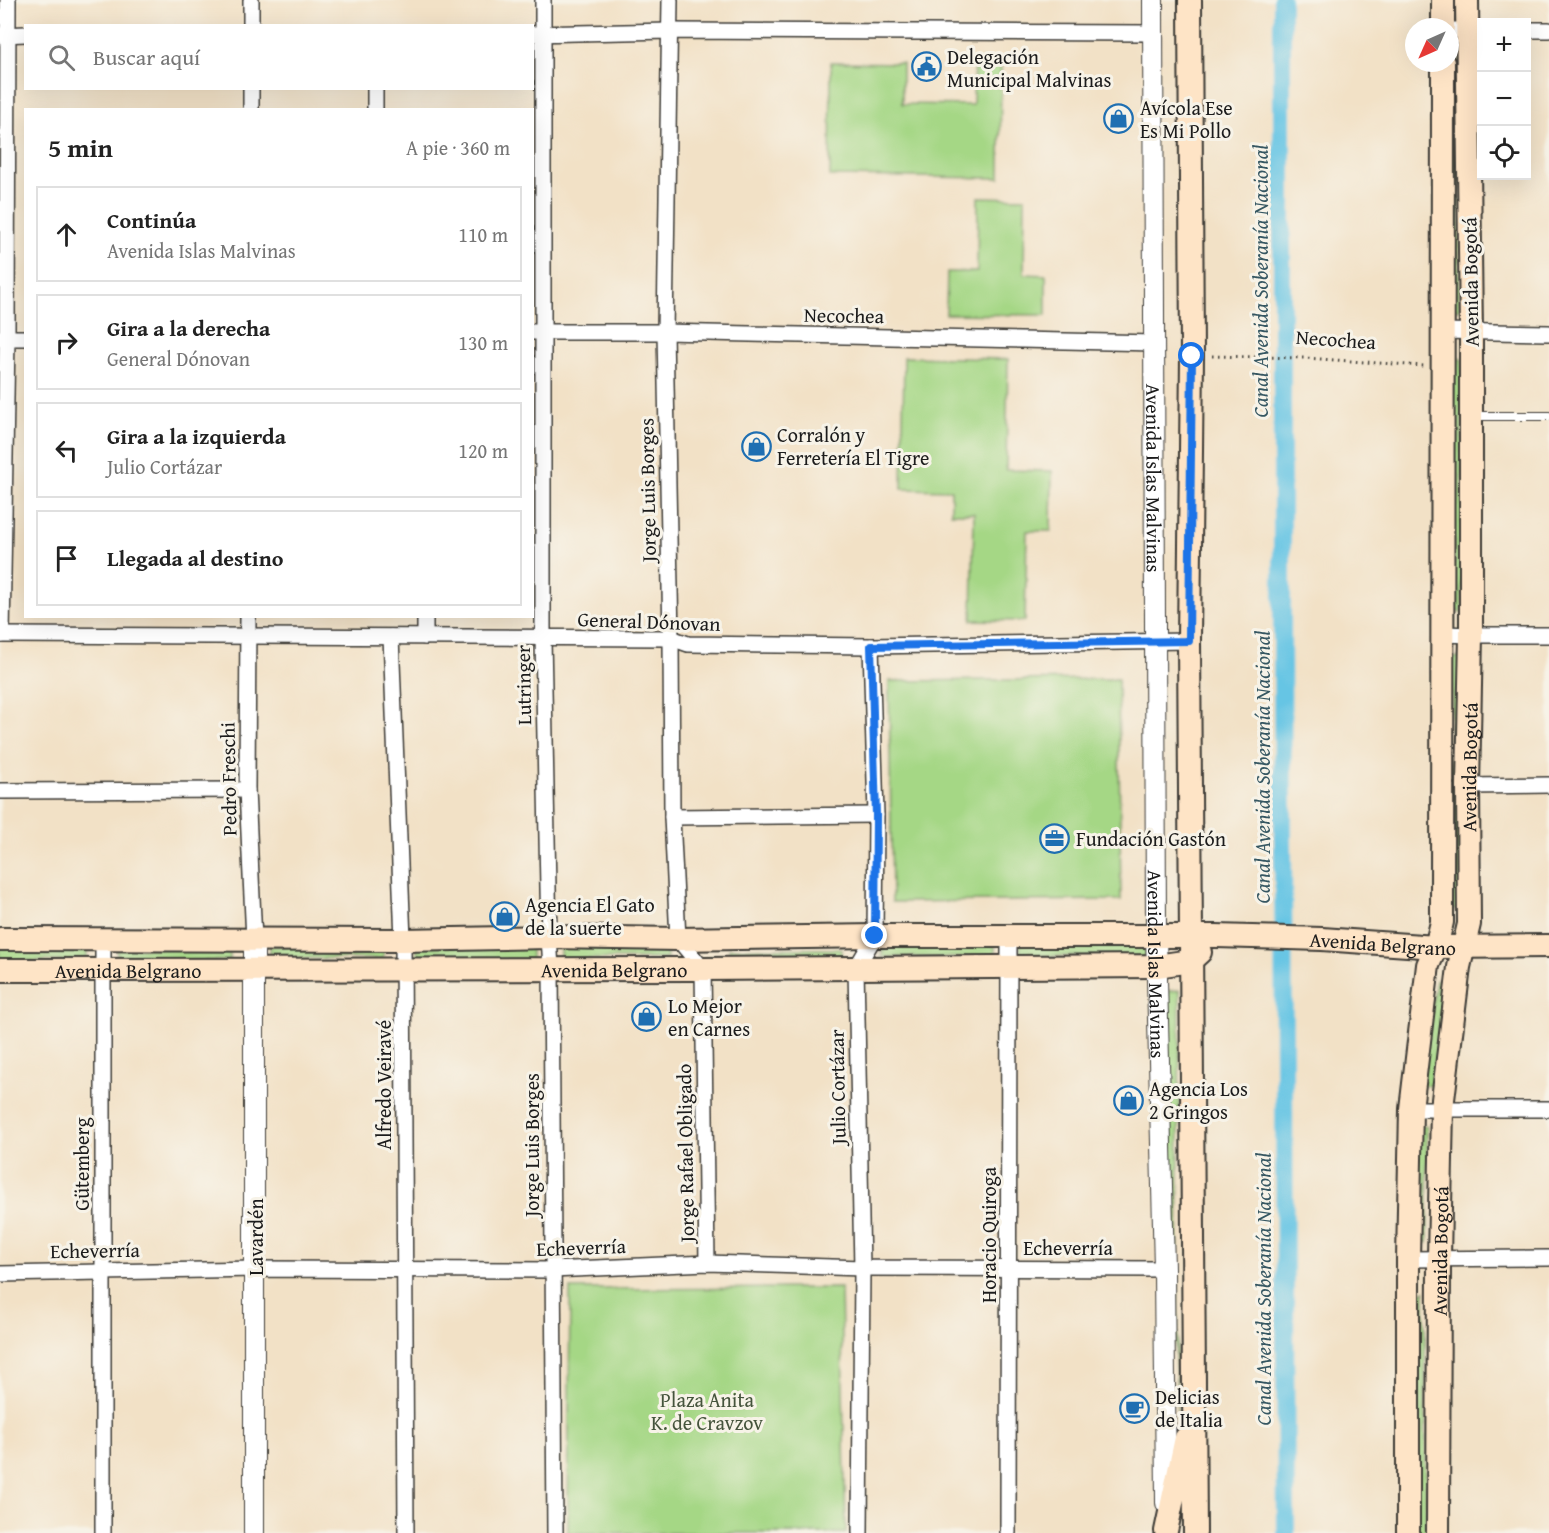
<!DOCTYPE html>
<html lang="es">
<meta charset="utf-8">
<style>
:root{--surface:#fff;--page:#f2f2f2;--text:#222;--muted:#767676;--line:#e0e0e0}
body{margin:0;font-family:"Gentium Book Plus",serif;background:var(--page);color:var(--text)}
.controls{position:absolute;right:18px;top:18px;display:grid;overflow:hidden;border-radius:0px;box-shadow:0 6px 24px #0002}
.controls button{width:54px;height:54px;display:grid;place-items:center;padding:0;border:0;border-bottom:2px solid var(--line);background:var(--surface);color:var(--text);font:30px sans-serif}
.compass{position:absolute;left:1405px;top:18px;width:54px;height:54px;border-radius:50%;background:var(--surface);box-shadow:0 6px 24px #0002;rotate:225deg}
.stop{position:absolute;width:18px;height:18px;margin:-14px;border:4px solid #1a73e8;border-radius:50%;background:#fff}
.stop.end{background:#1a73e8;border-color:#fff;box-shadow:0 2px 6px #0008}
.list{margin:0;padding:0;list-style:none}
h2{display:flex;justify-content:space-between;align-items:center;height:78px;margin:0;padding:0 24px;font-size:26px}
h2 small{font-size:20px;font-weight:400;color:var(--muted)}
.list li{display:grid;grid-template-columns:39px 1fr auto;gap:18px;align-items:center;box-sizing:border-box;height:96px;margin:0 12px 12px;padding:0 12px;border:2px solid var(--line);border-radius:0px}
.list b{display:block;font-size:22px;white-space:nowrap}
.list p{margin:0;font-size:20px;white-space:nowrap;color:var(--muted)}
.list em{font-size:20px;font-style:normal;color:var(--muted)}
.icon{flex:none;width:33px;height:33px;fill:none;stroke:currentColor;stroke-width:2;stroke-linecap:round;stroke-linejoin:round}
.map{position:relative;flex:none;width:1549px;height:1533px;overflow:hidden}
.search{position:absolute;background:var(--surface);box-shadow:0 6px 24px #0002;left:24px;top:24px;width:510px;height:66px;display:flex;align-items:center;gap:15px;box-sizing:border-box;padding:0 21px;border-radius:0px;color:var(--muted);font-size:22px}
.panel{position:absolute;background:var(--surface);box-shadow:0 6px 24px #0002;left:24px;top:108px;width:510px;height:510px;border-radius:0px}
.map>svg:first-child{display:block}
.green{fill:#a5d785;stroke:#607a50;stroke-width:1.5}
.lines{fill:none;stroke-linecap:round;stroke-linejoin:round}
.canal{stroke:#66c5e4;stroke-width:18}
.service-casing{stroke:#3c3a36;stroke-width:10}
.minor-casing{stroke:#3c3a36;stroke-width:18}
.tertiary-casing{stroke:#3c3a36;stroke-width:22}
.secondary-casing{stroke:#3c3a36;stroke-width:26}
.path{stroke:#3c3a36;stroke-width:3;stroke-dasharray:1.5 4.5;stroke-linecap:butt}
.service{stroke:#fff;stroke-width:8}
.minor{stroke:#fff;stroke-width:15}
.tertiary{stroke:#fff;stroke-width:20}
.secondary{stroke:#fee4c6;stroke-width:22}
.route{stroke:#1a73e8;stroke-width:8}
.labels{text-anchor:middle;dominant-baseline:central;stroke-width:6;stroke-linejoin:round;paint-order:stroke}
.poi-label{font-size:20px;fill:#1c1c1c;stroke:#f7f3e8;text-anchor:start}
.street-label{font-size:20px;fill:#1c1c1c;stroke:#f7f3e8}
.park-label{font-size:20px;fill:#45543c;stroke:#f7f3e8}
.water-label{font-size:21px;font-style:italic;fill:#365762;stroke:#f7f3e8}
</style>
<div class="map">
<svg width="1549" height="1533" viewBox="0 0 1549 1533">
<rect width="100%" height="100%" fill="#f7f3e8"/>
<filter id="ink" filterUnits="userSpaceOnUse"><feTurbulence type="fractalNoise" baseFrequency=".0167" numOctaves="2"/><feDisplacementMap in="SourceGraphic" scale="12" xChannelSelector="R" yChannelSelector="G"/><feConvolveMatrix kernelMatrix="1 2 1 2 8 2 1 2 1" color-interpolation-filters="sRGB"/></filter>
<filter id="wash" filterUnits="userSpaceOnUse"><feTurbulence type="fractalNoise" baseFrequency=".008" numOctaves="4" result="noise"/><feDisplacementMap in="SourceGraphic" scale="24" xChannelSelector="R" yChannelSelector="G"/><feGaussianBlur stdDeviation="1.35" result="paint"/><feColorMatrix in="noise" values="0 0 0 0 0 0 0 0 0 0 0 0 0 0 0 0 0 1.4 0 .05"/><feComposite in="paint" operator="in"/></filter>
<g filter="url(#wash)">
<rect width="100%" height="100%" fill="#f2e1c6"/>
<g class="green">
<path d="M 1452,57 L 1459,58 L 1459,310 L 1452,309 Z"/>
<path d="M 974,60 L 1001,60 L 1000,178 L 830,176 L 831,62 L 902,63 L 902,104 L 973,105 Z"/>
<path d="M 978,197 L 1025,198 L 1024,274 L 1046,275 L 1046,315 L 946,314 L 947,272 L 977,272 Z"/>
<path d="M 904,357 L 1008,359 L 1006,470 L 1052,471 L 1051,531 L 1027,531 L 1025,621 L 972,620 L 974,513 L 951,513 L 951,490 L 902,489 Z"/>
<path d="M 1452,359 L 1462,359 L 1462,612 L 1454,611 Z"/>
<path d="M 1461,657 L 1461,910 L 1449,909 L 1452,658 Z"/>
<path d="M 1118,679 L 1121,900 L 892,902 L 889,681 Z"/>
<path d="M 1020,943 L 1146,944 L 1146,957 L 1020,956 Z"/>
<path d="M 882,945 L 995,945 L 995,958 L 882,957 Z"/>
<path d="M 270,946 L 384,946 L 383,959 L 270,958 Z"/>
<path d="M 417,946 L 531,946 L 531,959 L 417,958 Z"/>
<path d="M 560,946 L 666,946 L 667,959 L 560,959 Z"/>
<rect x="0" y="948" width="87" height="13"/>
<path d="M 117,948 L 230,948 L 230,961 L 117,960 Z"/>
<path d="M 729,948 L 842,949 L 842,961 L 729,961 Z"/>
<path d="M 1436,980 L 1446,982 L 1431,1086 L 1420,1084 Z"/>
<path d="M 1180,990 L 1177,1420 L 1166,991 Z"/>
<path d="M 1417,1124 L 1427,1127 L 1428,1242 L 1417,1242 Z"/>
<path d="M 841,1288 L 846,1533 L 568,1533 L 570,1289 Z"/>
<path d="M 1425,1291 L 1426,1533 L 1416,1533 L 1415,1293 Z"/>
</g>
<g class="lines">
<path class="canal" d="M 1282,0 L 1282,615 L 1286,1533"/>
</g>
</g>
<g filter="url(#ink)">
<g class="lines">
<defs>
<path id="service" d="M 1473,416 L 1549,416"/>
<g id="minor">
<path d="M 251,0 L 251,26"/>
<path d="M 543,0 L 543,639 L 549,937 L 551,968 L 555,1533"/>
<path d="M 670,0 L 665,332 L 671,638 L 672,817 L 678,939 L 703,969 L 707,1263"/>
<path d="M 1450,30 L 1482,30"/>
<path d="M 1526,30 L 1549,30"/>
<path d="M 532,34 L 670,31 L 1153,33"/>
<path d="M 0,35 L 26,34"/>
<path d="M 251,88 L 251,110"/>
<path d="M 375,88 L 375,110"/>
<path d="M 1441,331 L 1549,333"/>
<path d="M 532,332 L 665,332 L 1154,343"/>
<path d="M 0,338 L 26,338"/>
<path d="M 248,616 L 247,790 L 254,940"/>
<path d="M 425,616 L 425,637"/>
<path d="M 1444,634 L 1471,635 L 1549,635"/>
<path d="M 0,635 L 671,638 L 688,644 L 871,646 L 1189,641"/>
<path d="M 2,635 L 7,338 L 8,0"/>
<path d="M 391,637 L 403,940 L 406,1533"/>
<path d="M 1468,786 L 1549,785"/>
<path d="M 0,791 L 247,790"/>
<path d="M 672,817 L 876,815"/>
<path d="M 103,938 L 103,1533"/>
<path d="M 1411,1109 L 1549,1109"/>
<path d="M 1408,1259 L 1549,1258"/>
<path d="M 0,1274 L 255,1269 L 552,1270 L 707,1263 L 862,1268 L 1164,1269"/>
<path d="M 860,1533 L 862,1268 L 856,968 L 875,936 L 876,815 L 871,646"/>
<path d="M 1008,1533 L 1009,937"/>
</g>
<g id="tertiary">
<path id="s1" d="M 1153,0 L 1156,936 L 1164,1269 L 1166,1503"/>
<path d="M 254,1533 L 254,940"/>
</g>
<g id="secondary">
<path d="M 1190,0 L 1192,356 L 1189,641 L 1195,1533"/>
<path d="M 1443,0 L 1443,27"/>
<path id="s2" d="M 0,939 L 403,940 L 549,937 L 678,939 L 875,936 L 1216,936 L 1322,939 L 1436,947 L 1549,946"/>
<path id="s3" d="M 0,970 L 703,969 L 1157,966 L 1190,961 L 1200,952"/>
<path d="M 1166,1531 L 1186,1438"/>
<path d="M 1408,1533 L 1408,1259 L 1411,1109 L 1428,965 L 1436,947 L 1442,922 C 1444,636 1441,349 1443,63"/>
<path id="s4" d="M 1438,1533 L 1439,1258 L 1442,1108 L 1459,967 L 1469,924 L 1468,786 L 1471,635 L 1471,333 L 1467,0"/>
</g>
</defs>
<use href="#service" class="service-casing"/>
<use href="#minor" class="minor-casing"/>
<use href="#tertiary" class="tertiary-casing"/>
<use href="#secondary" class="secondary-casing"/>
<path class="path" d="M 1212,356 L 1305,358 L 1424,366"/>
<use href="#service" class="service"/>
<use href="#minor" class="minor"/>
<use href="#tertiary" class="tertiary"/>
<use href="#secondary" class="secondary"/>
</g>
</g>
<g class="lines" filter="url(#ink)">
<path class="route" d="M 875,936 L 876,815 L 871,646 L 1189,641 L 1192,356"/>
</g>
<defs>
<symbol id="civic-ring" viewBox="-11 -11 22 22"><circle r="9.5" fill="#f7f3e8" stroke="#1f6fb2" stroke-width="1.5"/><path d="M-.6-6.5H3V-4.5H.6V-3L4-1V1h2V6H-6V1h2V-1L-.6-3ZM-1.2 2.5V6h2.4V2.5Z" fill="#1f6fb2"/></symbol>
<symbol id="shop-ring" viewBox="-11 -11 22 22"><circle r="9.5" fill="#f7f3e8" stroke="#1f6fb2" stroke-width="1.5"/><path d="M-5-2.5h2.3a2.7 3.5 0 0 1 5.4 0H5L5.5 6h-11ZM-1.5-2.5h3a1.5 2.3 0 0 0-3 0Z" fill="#1f6fb2"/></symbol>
<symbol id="office-ring" viewBox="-11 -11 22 22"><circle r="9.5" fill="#f7f3e8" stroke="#1f6fb2" stroke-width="1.5"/><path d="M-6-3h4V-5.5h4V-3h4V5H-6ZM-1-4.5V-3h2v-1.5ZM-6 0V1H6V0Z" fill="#1f6fb2"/></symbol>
<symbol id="cafe-ring" viewBox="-11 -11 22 22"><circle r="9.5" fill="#f7f3e8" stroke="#1f6fb2" stroke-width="1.5"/><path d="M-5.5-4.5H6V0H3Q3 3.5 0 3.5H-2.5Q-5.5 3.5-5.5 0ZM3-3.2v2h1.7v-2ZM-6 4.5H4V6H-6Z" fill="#1f6fb2"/></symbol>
</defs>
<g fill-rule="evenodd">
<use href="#civic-ring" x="910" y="50" width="33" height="33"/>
<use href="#shop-ring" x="1102" y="102" width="33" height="33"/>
<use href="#shop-ring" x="740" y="430" width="33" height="33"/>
<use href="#office-ring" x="1038" y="822" width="33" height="33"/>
<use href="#shop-ring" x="488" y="900" width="33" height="33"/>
<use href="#shop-ring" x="630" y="1000" width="33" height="33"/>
<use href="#shop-ring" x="1112" y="1084" width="33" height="33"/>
<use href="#cafe-ring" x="1118" y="1392" width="33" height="33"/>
</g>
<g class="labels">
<g class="poi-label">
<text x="947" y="56">Delegación<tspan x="947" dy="23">Municipal Malvinas</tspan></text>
<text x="1140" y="107">Avícola Ese<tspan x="1140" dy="23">Es Mi Pollo</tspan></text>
<text x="777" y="434">Corralón y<tspan x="777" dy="23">Ferretería El Tigre</tspan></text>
<text x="1076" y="838">Fundación Gastón</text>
<text x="525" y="904">Agencia El Gato<tspan x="525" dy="23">de la suerte</tspan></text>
<text x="668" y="1005">Lo Mejor<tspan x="668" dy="23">en Carnes</tspan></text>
<text x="1149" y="1088">Agencia Los<tspan x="1149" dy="23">2 Gringos</tspan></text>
<text x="1155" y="1396">Delicias<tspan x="1155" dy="23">de Italia</tspan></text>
</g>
<g class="street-label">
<text transform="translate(1470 282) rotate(-91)">Avenida Bogotá</text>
<text transform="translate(844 315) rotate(1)">Necochea</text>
<text transform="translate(1336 339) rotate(4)">Necochea</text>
<text stroke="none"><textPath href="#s1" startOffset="478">Avenida Islas Malvinas</textPath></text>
<text transform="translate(647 490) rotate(-91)">Jorge Luis Borges</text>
<text transform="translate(649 621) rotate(2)">General Dónovan</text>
<text transform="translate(523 685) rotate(-91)">Lutringer</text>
<text stroke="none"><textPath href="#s4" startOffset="768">Avenida Bogotá</textPath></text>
<text transform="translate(228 779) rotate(-91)">Pedro Freschi</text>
<text stroke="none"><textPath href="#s2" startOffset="1383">Avenida Belgrano</textPath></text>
<text stroke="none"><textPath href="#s1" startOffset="964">Avenida Islas Malvinas</textPath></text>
<text stroke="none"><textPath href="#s3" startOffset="614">Avenida Belgrano</textPath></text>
<text stroke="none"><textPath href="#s3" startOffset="128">Avenida Belgrano</textPath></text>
<text transform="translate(383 1085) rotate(-90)">Alfredo Veiravé</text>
<text transform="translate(837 1087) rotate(-91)">Julio Cortázar</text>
<text transform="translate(531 1145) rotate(-90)">Jorge Luis Borges</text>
<text transform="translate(685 1153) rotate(-91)">Jorge Rafael Obligado</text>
<text transform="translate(81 1164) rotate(-90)">Gütemberg</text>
<text transform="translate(988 1235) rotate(-90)">Horacio Quiroga</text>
<text transform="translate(255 1237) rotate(-90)">Lavardén</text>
<text transform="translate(581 1247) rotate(-2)">Echeverría</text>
<text x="1068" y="1247">Echeverría</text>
<text transform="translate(95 1250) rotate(-1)">Echeverría</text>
<text stroke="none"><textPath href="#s4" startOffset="282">Avenida Bogotá</textPath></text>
</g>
<g class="park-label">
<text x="707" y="1399">Plaza Anita<tspan x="707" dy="23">K. de Cravzov</tspan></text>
</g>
<g class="water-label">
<text transform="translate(1260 281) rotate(-90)">Canal Avenida Soberanía Nacional</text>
<text transform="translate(1262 767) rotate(-90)">Canal Avenida Soberanía Nacional</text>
<text transform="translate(1263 1289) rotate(-90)">Canal Avenida Soberanía Nacional</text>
</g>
</g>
</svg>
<div class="controls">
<button>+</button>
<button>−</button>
<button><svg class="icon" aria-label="locate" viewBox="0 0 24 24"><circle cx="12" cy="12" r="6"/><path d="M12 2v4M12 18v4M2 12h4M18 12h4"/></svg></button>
</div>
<svg class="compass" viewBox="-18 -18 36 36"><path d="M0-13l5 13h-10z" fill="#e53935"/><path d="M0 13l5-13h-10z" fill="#767676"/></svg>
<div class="stop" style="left:1192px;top:356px"></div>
<div class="stop end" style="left:875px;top:936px"></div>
<div class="search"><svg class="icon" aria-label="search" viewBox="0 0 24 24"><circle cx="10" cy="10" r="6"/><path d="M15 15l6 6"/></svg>Buscar aquí</div>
<section class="panel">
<h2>5 min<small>A pie · 360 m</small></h2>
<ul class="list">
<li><svg class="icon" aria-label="ahead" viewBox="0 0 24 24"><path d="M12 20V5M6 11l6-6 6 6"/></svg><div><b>Continúa</b><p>Avenida Islas Malvinas</p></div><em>110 m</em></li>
<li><svg class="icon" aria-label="right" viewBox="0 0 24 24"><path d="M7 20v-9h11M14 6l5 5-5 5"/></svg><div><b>Gira a la derecha</b><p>General Dónovan</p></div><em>130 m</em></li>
<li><svg class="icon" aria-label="left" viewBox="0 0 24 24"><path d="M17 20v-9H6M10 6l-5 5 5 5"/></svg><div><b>Gira a la izquierda</b><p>Julio Cortázar</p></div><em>120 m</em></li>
<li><svg class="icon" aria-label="arrive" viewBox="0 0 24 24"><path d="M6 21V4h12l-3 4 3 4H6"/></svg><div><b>Llegada al destino</b></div></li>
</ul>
</section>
</div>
